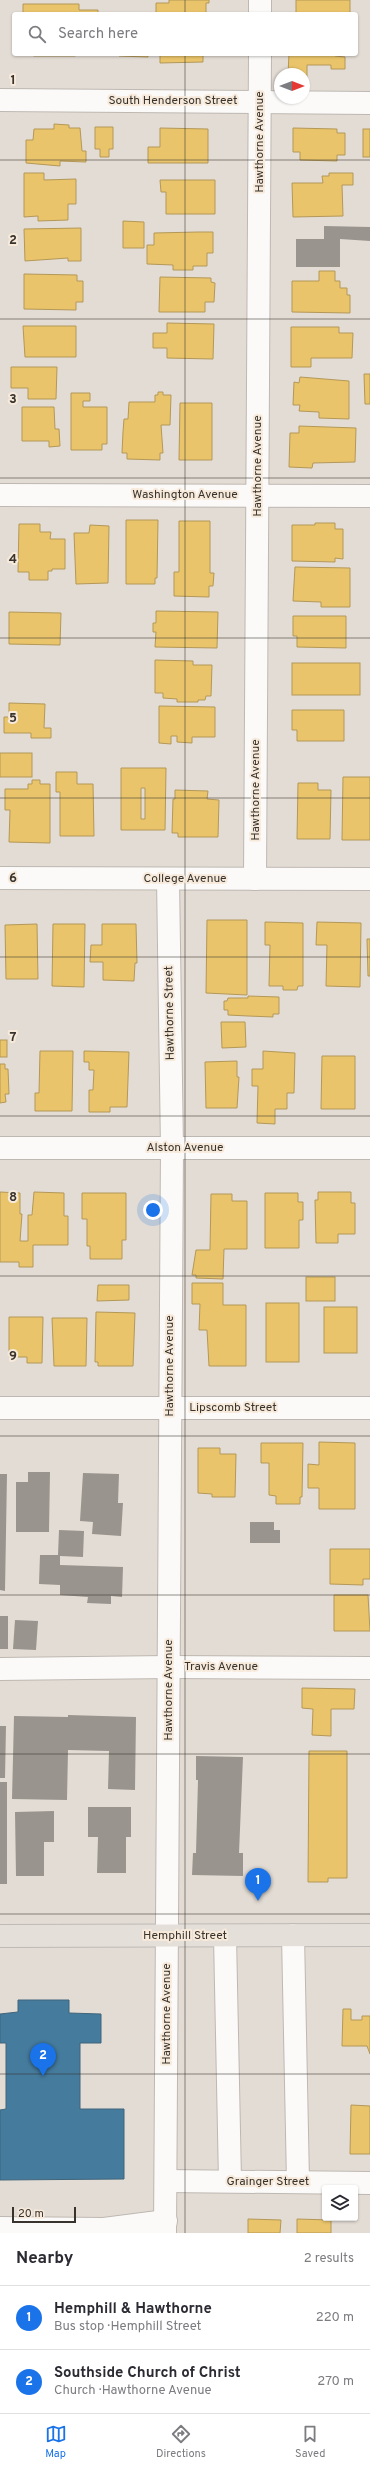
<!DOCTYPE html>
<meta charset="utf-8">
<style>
:root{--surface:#fff;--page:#f2f2f3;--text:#2b2b33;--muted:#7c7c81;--line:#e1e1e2;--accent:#1a73e8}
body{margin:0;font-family:Overpass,sans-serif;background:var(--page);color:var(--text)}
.controls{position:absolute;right:12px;bottom:12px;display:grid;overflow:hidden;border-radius:4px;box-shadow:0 1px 3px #0004}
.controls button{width:36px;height:36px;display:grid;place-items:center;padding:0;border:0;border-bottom:1px solid var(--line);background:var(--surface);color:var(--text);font:20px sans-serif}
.compass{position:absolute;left:274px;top:68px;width:36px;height:36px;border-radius:50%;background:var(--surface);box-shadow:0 1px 3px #0004;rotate:90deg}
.scale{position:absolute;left:12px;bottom:10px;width:64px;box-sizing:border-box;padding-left:4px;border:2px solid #38332d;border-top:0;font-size:11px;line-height:14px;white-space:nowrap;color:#38332d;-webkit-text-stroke:3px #f7eadb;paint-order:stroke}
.you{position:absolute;left:153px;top:1210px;width:14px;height:14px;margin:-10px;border:3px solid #fff;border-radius:50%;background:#1a73e8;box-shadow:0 0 0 6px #1a73e833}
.badge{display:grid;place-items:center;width:26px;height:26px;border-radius:50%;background:var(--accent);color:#fff;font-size:13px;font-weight:700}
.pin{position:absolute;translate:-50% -33px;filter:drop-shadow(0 1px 2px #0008)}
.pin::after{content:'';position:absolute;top:21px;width:14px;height:12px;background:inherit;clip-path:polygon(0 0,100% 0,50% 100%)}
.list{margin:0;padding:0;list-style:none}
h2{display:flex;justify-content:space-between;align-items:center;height:52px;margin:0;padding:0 16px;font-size:17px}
h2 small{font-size:13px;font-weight:400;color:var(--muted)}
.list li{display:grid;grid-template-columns:26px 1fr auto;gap:12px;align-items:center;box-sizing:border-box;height:64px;padding:0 16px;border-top:1px solid var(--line)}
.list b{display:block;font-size:15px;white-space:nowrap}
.list p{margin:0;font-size:13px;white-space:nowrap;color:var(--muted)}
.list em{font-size:13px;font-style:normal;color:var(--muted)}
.icon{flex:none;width:22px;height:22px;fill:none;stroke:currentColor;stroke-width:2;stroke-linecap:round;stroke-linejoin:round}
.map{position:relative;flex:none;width:370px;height:2233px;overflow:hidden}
.search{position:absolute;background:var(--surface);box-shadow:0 1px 3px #0004;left:12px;right:12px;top:12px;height:44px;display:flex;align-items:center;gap:10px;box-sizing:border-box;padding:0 14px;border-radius:4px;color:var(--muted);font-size:15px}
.sheet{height:180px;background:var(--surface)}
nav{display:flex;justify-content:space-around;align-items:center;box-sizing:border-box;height:56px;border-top:1px solid var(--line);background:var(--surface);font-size:11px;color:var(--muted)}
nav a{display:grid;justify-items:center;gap:2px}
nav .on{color:var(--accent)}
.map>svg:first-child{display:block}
.homes{fill:#e9c46a;stroke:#b49858;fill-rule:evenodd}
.public{fill:#457b9d;stroke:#41657b}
.building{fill:#99948e}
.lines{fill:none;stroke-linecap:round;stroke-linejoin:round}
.minor-casing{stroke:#beb8b2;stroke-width:24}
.major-casing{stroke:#bebab7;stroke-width:24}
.minor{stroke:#fbfaf9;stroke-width:22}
.major{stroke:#e5dfd9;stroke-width:22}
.grid{fill:none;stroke:#38332d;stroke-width:1;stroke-opacity:0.55}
.labels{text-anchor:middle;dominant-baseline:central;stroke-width:4;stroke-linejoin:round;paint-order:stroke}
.street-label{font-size:12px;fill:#38332d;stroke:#f7eadb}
.grid-label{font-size:13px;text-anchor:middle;font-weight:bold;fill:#38332d;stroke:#f7eadb;stroke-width:4;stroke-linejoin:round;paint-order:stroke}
</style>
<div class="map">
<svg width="370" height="2233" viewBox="0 0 370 2233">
<rect width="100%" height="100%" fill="#e3dcd4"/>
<g class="homes">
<path d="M 169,0 L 209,0 L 209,3 L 206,3 L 206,14 L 156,14 L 156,3 L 169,3 Z"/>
<rect x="296" y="0" width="54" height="14"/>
<path d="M 23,4 L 79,4 L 79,10 L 98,10 L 98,14 L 23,14 Z"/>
<rect x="34" y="54" width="41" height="2"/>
<path d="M 119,54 L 148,54 L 148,57 L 119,56 Z"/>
<path d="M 160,54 L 203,54 L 203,62 L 160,63 Z"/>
<path d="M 289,54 L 335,54 L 335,56 L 345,57 L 345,69 L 331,69 L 331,65 L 307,65 L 307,79 L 304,79 L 304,74 L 288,74 Z"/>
<path d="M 54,124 L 69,125 L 69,128 L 80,128 L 82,151 L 86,151 L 86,162 L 60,161 L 60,166 L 26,163 L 26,140 L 33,140 L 34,129 L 54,129 Z"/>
<path d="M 95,127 L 113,127 L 113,149 L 109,149 L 109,157 L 100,157 L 100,149 L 95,149 Z"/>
<path d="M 160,128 L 208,129 L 208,163 L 148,163 L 148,147 L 160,147 Z"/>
<path d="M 293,128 L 337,129 L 337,133 L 345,133 L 345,155 L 337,155 L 337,161 L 300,160 L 300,152 L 293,152 Z"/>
<rect x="363" y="129" width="7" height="28"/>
<path d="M 24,173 L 44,173 L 44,180 L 76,179 L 76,204 L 68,204 L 68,220 L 38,221 L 38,216 L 24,217 Z"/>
<path d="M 329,173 L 353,173 L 353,185 L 342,185 L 343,216 L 293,217 L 292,183 L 323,183 L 322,176 L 329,176 Z"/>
<path d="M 160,180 L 215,180 L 215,214 L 166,214 L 166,192 L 161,192 Z"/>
<path d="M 123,221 L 144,222 L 144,248 L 123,248 Z"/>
<path d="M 81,228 L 81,261 L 68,261 L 68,258 L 25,261 L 24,229 Z"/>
<path d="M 198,232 L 213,232 L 213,253 L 207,253 L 207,266 L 193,266 L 193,270 L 173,270 L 173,265 L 147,264 L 147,245 L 154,245 L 154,233 Z"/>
<path d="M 319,271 L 335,271 L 335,281 L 340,281 L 340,288 L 347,288 L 347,295 L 350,295 L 350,313 L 292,312 L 292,281 L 319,281 Z"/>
<path d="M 24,274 L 77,275 L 77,281 L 83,281 L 83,302 L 76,302 L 76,310 L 24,309 Z"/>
<path d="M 160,277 L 211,278 L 211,282 L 215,283 L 214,302 L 205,302 L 205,312 L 159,312 Z"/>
<path d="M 167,323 L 214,324 L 213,359 L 167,358 L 167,348 L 153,348 L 153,333 L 167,333 Z"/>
<path d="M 23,326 L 76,326 L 76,357 L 25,357 Z"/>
<path d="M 291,327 L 339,327 L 339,333 L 353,333 L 352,358 L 311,358 L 311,367 L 291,367 Z"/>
<path d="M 11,367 L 57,367 L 56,399 L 28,399 L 28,388 L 11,388 Z"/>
<path d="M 364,374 L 370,374 L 370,404 L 365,404 Z"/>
<path d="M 300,377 L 349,381 L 349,419 L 319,418 L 319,412 L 299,411 L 300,405 L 293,405 L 294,382 L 299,383 Z"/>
<path d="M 158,392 L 163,392 L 163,395 L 171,395 L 170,425 L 161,425 L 163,453 L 160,453 L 160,460 L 127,459 L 127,453 L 122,453 L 123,432 L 124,419 L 128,419 L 129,402 L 155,402 L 155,395 L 158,395 Z"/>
<path d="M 71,393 L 90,393 L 90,401 L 83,401 L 83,407 L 107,407 L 107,444 L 102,444 L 102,450 L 71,450 Z"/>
<path d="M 180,403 L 212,403 L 212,460 L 179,460 Z"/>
<path d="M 22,407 L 54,407 L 55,429 L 59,429 L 60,446 L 49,447 L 49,441 L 22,441 Z"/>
<path d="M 299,426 L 356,428 L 355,462 L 313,463 L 312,468 L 289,467 L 290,433 L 299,433 Z"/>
<path d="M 126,520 L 158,520 L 157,578 L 155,578 L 155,584 L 126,584 Z"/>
<path d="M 179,521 L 210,521 L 210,573 L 214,573 L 213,586 L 209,586 L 209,597 L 174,596 L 174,572 L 179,572 Z"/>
<path d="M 315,523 L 335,523 L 335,529 L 343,529 L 343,559 L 335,558 L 335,562 L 292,561 L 292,525 L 315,525 Z"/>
<path d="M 19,524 L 40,524 L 40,532 L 51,532 L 50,539 L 65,539 L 65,569 L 52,569 L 52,571 L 48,571 L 48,580 L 29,580 L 29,572 L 18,572 Z"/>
<path d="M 90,525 L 109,526 L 108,583 L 76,584 L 74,533 L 89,533 Z"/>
<path d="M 295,567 L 350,568 L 350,607 L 321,607 L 321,602 L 293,601 Z"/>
<path d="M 156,611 L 218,612 L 217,648 L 155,647 L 156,632 L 153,632 L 153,623 L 156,623 Z"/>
<path d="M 9,612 L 61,613 L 60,645 L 9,644 Z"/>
<path d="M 293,616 L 346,616 L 346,648 L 297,647 L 297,636 L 293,636 Z"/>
<path d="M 155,660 L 193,661 L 193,665 L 212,665 L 211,696 L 206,696 L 205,700 L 198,700 L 198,702 L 177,702 L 177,699 L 163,698 L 163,693 L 155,693 Z"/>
<rect x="292" y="663" width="68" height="32"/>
<path d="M 9,703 L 45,704 L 44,728 L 51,728 L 51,738 L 31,738 L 31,733 L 4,733 L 4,717 L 9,717 Z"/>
<path d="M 159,706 L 215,707 L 215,737 L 192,737 L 192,743 L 177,742 L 177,736 L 171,736 L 171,744 L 159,743 Z"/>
<path d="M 292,710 L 344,710 L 344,741 L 297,741 L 297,730 L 292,730 Z"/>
<rect x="0" y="753" width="32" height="24"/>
<path d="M 121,768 L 166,768 L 165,830 L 121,830 ZM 141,788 L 145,788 L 145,819 L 141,819 Z"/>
<path d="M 56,772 L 77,772 L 77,784 L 93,784 L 94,836 L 60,836 L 60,792 L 56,792 Z"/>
<path d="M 343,777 L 370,777 L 370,840 L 342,840 Z"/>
<path d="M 32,780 L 40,780 L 40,784 L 50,784 L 50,843 L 9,842 L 10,810 L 5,810 L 5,789 L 28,789 L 28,784 L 32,784 Z"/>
<path d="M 298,783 L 318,783 L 318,790 L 331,790 L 330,839 L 297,839 Z"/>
<path d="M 175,790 L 208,791 L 207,799 L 219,800 L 218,837 L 178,837 L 178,833 L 172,833 L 173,799 L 175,799 Z"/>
<path d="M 207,920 L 247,920 L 247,995 L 206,993 Z"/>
<path d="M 265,922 L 303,923 L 303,986 L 298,986 L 297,990 L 283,990 L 283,986 L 269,986 L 270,945 L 265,945 Z"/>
<path d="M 317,922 L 361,923 L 360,987 L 326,986 L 327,945 L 316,945 Z"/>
<path d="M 37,924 L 38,979 L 6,979 L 5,925 Z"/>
<path d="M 53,924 L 85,924 L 84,987 L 52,986 Z"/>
<path d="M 102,924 L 136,924 L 137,963 L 135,963 L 134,981 L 103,980 L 103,962 L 90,962 L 91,945 L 102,945 Z"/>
<path d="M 367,939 L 370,939 L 370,976 L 368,976 Z"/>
<path d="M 248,996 L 279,997 L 279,1014 L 273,1014 L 273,1017 L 248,1016 L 228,1015 L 228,1010 L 224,1010 L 224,1001 L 227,1001 L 228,998 L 248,998 Z"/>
<path d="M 221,1022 L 245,1022 L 246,1047 L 222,1048 Z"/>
<rect x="0" y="1040" width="7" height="17"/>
<path d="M 40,1051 L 73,1051 L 72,1111 L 35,1111 L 35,1093 L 39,1093 Z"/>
<path d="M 84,1051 L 129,1052 L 127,1107 L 110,1107 L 110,1112 L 89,1112 L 89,1090 L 93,1090 L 94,1070 L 89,1070 L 89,1062 L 84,1062 Z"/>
<path d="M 263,1051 L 295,1053 L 294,1093 L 287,1093 L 287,1109 L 275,1109 L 275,1124 L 257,1123 L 258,1086 L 252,1086 L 252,1069 L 263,1069 Z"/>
<path d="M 322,1056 L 355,1056 L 355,1109 L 321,1109 Z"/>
<path d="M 237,1061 L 237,1077 L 239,1077 L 237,1108 L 206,1108 L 205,1062 Z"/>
<path d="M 0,1064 L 5,1064 L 5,1069 L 8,1069 L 9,1094 L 5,1094 L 6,1102 L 0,1103 Z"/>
<path d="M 0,1192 L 20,1193 L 20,1214 L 22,1214 L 20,1241 L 28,1241 L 28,1215 L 32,1215 L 34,1192 L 64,1193 L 64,1216 L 68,1216 L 68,1245 L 33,1245 L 33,1267 L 19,1267 L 19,1262 L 0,1262 Z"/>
<path d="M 318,1192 L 351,1192 L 351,1203 L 355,1203 L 355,1234 L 338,1234 L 338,1243 L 316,1243 L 315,1200 L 318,1200 Z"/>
<path d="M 82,1193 L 126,1193 L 126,1240 L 122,1240 L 122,1259 L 90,1259 L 90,1246 L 87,1246 L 87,1219 L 82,1219 Z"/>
<path d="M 265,1193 L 298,1193 L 298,1202 L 303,1202 L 303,1220 L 299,1220 L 299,1248 L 265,1248 Z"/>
<path d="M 211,1194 L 232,1194 L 232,1201 L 247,1201 L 247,1249 L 224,1249 L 223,1279 L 196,1278 L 196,1275 L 192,1275 L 196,1250 L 210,1250 Z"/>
<rect x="306" y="1277" width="29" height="24"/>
<path d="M 192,1283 L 223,1283 L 223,1305 L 246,1305 L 246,1366 L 209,1366 L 207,1330 L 199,1330 L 200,1304 L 192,1304 Z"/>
<path d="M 98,1285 L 129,1285 L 129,1300 L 97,1301 Z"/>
<rect x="266" y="1303" width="33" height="59"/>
<rect x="324" y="1307" width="33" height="46"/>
<path d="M 96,1312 L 135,1313 L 133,1366 L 98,1366 L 98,1362 L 95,1362 Z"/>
<path d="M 9,1317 L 43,1317 L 42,1363 L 27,1363 L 27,1357 L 9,1357 Z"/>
<path d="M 52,1318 L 87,1318 L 86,1366 L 54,1366 Z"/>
<path d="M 319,1442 L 355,1443 L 355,1509 L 319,1509 L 319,1488 L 308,1488 L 308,1464 L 319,1465 Z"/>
<path d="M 261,1443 L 303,1443 L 302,1497 L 300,1497 L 300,1504 L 276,1504 L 276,1496 L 269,1495 L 269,1463 L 261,1463 Z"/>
<path d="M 198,1448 L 220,1448 L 220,1454 L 236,1454 L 235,1497 L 212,1497 L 212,1494 L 198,1493 Z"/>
<path d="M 330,1549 L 370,1549 L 370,1579 L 363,1579 L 363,1585 L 330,1584 Z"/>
<path d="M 334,1595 L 368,1595 L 370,1631 L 334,1631 Z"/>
<path d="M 302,1688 L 355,1689 L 354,1709 L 331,1709 L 331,1736 L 312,1735 L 313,1709 L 302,1708 Z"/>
<path d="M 309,1751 L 347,1751 L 347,1878 L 328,1878 L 328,1882 L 308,1882 Z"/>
<path d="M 343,2009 L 351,2009 L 351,2020 L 362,2020 L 362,2016 L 370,2016 L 370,2054 L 367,2046 L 342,2046 Z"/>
<path d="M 351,2105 L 370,2106 L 370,2154 L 350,2154 Z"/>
<path d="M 248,2219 L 281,2220 L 280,2233 L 248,2233 Z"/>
<path d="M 297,2219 L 331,2220 L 331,2233 L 297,2233 Z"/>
</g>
<path class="public" d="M 18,2000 L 69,2000 L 69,2013 L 101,2014 L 101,2043 L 80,2043 L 80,2109 L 124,2109 L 124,2179 L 0,2180 L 0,2110 L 6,2109 L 6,2043 L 0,2043 L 0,2014 L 18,2012 Z"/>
<g class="building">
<path d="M 324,226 L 370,227 L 370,241 L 340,239 L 340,267 L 296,267 L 296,239 L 324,239 Z"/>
<path d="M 28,1472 L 50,1472 L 49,1532 L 16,1532 L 16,1482 L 28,1482 Z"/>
<path d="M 83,1473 L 119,1474 L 118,1503 L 123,1503 L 121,1536 L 92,1534 L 93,1522 L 80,1521 Z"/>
<path d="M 0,1474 L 7,1474 L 5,1591 L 0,1590 Z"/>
<path d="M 250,1522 L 274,1522 L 274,1530 L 280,1530 L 280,1543 L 250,1543 Z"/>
<path d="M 59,1530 L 84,1531 L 83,1557 L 60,1556 L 60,1565 L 123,1567 L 122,1597 L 111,1596 L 111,1604 L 87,1603 L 88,1597 L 60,1595 L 60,1585 L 39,1584 L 40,1555 L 58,1555 Z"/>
<rect x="0" y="1616" width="8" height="33"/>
<path d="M 15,1620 L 38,1621 L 36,1650 L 13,1649 Z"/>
<path d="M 68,1715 L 136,1717 L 135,1790 L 108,1789 L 109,1751 L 68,1750 L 67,1800 L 12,1799 L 14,1716 L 68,1717 Z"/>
<path d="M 0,1726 L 6,1726 L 5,1778 L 0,1778 Z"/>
<path d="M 196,1756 L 243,1757 L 239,1853 L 243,1853 L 243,1876 L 192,1875 L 193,1853 L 196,1853 L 198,1780 L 196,1780 Z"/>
<rect x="0" y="1782" width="7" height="102"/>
<path d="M 88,1807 L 131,1807 L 131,1837 L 126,1837 L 126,1873 L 97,1873 L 98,1837 L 88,1837 Z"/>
<path d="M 54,1811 L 54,1842 L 44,1842 L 44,1876 L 16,1876 L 15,1812 Z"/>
</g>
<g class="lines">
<defs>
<g id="minor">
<path d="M 260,14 L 260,0"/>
<path d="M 0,100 L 370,103"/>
<path d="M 0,495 L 370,496"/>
<path d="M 0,878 L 370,879"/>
<path d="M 255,879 L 260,54"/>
<path d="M 0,1148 L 370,1148"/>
<path d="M 0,1408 L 370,1408"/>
<path d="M 0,1669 L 169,1667 L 370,1668"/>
<path d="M 293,1935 L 298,2182"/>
<path d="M 225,1936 L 230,2181"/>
<path d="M 166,2181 L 370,2183"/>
<path d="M 0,2228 L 104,2229 L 166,2221"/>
<path d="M 165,2233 L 172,1148 L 168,879"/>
</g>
<path id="major" d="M 0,1936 L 370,1935"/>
</defs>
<use href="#minor" class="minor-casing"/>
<use href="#major" class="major-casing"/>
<use href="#minor" class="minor"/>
<use href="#major" class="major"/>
</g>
<path class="grid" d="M 185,0 L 185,14M 185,54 L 185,2233M 0,160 L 370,160M 0,319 L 370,319M 0,478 L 370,478M 0,638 L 370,638M 0,798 L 370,798M 0,957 L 370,957M 0,1116 L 370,1116M 0,1276 L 370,1276M 0,1436 L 370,1436M 0,1595 L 370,1595M 0,1754 L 370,1754M 0,1914 L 370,1914M 0,2074 L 370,2074"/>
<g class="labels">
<g class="street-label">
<text x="173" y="101">South Henderson Street</text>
<text transform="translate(260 142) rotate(-90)">Hawthorne Avenue</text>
<text transform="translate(258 466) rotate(-90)">Hawthorne Avenue</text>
<text x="185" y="495">Washington Avenue</text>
<text transform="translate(256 790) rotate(-90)">Hawthorne Avenue</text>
<text x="185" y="879">College Avenue</text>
<text transform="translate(170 1013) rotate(-91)">Hawthorne Street</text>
<text x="185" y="1148">Alston Avenue</text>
<text transform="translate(170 1366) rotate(-90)">Hawthorne Avenue</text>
<text x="233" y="1408">Lipscomb Street</text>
<text x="221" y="1667">Travis Avenue</text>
<text transform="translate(169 1690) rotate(-90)">Hawthorne Avenue</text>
<text x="185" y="1936">Hemphill Street</text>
<text transform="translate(167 2014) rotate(-90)">Hawthorne Avenue</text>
<text x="268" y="2182">Grainger Street</text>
</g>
</g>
<g class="grid-label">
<text x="13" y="84">1</text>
<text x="13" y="244">2</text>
<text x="13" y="403">3</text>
<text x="13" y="563">4</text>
<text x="13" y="722">5</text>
<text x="13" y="882">6</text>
<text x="13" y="1041">7</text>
<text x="13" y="1201">8</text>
<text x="13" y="1360">9</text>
</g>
</svg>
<div class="controls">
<button><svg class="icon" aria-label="layers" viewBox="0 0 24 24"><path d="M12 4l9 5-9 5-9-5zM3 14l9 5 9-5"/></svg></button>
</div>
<svg class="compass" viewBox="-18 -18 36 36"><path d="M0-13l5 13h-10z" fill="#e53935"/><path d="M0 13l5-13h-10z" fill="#7c7c81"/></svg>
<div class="scale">20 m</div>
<div class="you"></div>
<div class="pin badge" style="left:258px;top:1901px">1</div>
<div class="pin badge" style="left:43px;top:2076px">2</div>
<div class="search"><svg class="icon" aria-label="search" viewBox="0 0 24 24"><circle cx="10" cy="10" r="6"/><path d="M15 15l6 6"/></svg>Search here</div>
</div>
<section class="sheet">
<h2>Nearby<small>2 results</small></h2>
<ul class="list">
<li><span class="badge">1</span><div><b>Hemphill &amp; Hawthorne</b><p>Bus stop · Hemphill Street</p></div><em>220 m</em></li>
<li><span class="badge">2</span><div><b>Southside Church of Christ</b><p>Church · Hawthorne Avenue</p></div><em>270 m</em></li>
</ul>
</section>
<nav>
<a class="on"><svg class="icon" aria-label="map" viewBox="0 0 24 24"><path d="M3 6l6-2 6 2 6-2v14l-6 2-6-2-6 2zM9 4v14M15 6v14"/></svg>Map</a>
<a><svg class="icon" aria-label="directions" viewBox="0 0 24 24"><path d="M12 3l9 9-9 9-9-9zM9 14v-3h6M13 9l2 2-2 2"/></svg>Directions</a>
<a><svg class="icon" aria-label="saved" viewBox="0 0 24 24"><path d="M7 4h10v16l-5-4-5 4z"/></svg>Saved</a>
</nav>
